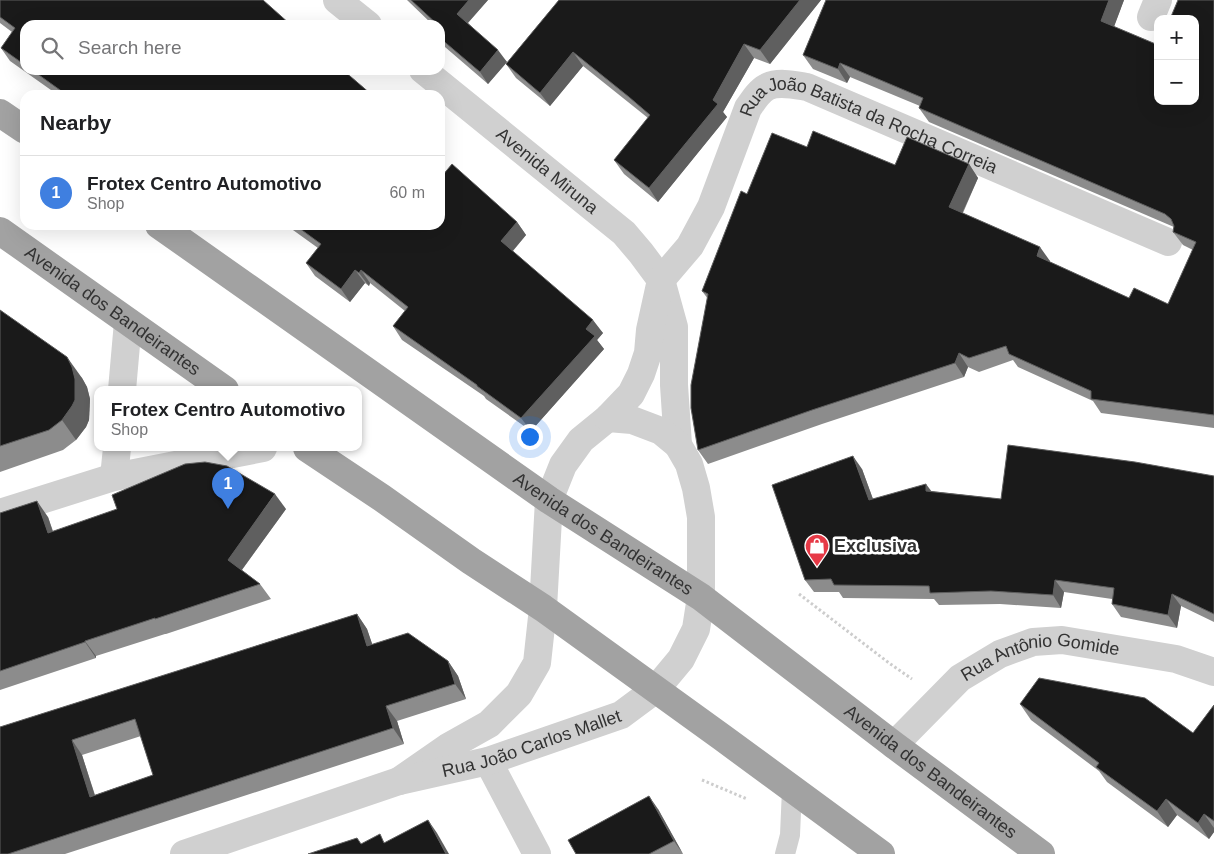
<!DOCTYPE html>
<meta charset="utf-8">
<style>
:root{--surface:#fff;--page:#f2f2f2;--text:#202124;--muted:#757577;--line:#e0e0e0;--accent:#b45309}
body{margin:0;font-family:Arial,sans-serif;background:var(--page);color:var(--text)}
.controls{position:absolute;right:15px;top:15px;display:grid;overflow:hidden;border-radius:10px;box-shadow:0 5px 20px #0002}
.controls button{width:45px;height:45px;display:grid;place-items:center;padding:0;border:0;border-bottom:1px solid var(--line);background:var(--surface);color:var(--text);font:25px sans-serif}
.you{position:absolute;left:529px;top:436px;width:18px;height:18px;margin:-12px;border:4px solid #fff;border-radius:50%;background:#1a73e8;box-shadow:0 0 0 8px #1a73e833}
.badge{display:grid;place-items:center;width:32px;height:32px;border-radius:50%;background:var(--accent);color:#fff;font-size:16px;font-weight:700}
.pin{position:absolute;translate:-50% -41px;filter:drop-shadow(0 1px 2px #0008)}
.pin::after{content:'';position:absolute;top:26px;width:18px;height:15px;background:inherit;clip-path:polygon(0 0,100% 0,50% 100%)}
.popup{position:absolute;left:94px;top:386px;width:268px;height:65px;box-sizing:border-box;display:grid;place-content:center;border-radius:10px;background:var(--surface);filter:drop-shadow(0 1px 4px #0005);font-size:16px;white-space:nowrap;color:var(--muted)}
.popup b{font-size:19px;color:var(--text)}
.popup::after{content:'';position:absolute;left:50%;top:100%;margin-left:-10px;border:10px solid transparent;border-top-color:var(--surface)}
.list{margin:0;padding:0;list-style:none}
h2{display:flex;justify-content:space-between;align-items:center;height:65px;margin:0;padding:0 20px;font-size:21px}
h2 small{font-size:16px;font-weight:400;color:var(--muted)}
.list li{display:grid;grid-template-columns:32px 1fr auto;gap:15px;align-items:center;box-sizing:border-box;height:75px;padding:0 20px;border-top:1px solid var(--line)}
.list b{display:block;font-size:19px;white-space:nowrap}
.list p{margin:0;font-size:16px;white-space:nowrap;color:var(--muted)}
.list em{font-size:16px;font-style:normal;color:var(--muted)}
.icon{flex:none;width:28px;height:28px;fill:none;stroke:currentColor;stroke-width:2;stroke-linecap:round;stroke-linejoin:round}
.map{position:relative;flex:none;width:1214px;height:854px;overflow:hidden}
.search{position:absolute;background:var(--surface);box-shadow:0 5px 20px #0002;left:20px;top:20px;width:425px;height:55px;display:flex;align-items:center;gap:12px;box-sizing:border-box;padding:0 18px;border-radius:15px;color:var(--muted);font-size:19px}
.panel{position:absolute;background:var(--surface);box-shadow:0 5px 20px #0002;left:20px;top:90px;width:425px;height:140px;border-radius:15px}
.map>svg:first-child{display:block}
.lines{fill:none;stroke-linecap:round;stroke-linejoin:round}
.path{stroke:#cdcdcd;stroke-width:3;stroke-dasharray:2.5 2.5;stroke-linecap:butt}
.service{stroke:#d0d0d0;stroke-width:20}
.minor{stroke:#d0d0d0;stroke-width:28}
.trunk{stroke:#a2a2a2;stroke-width:28}
.wall{fill:#8c8c8c;fill-rule:evenodd}
.shaded-wall{fill:#5f5f5f}
.building{fill:#1a1a1a;stroke:#5f5f5f;fill-rule:evenodd}
.labels{text-anchor:middle;dominant-baseline:central;stroke-width:5;stroke-linejoin:round;paint-order:stroke}
.street-label{font-size:18px;fill:#333;stroke:#fff}
.poi-label{font-size:18px;font-weight:bold;fill:#333;stroke:#fff;text-anchor:start}
</style>
<div class="map">
<svg width="1214" height="854" viewBox="0 0 1214 854">
<rect width="100%" height="100%" fill="#fff"/>
<g class="lines">
<g class="path">
<path d="M 799,594 L 889,663 L 912,679"/>
<path d="M 702,780 L 747,799"/>
</g>
<path class="service" d="M 785,854 L 790,835 L 792,789"/>
<g class="minor">
<path d="M 337,0 L 368,25"/>
<path d="M 1151,17 L 1158,0"/>
<path id="s1" d="M 423,70 L 624,233 L 641,253 L 661,280 L 674,327 L 674,385 L 678,445"/>
<path d="M 122,390 L 128,322"/>
<path d="M 114,477 L 117,448"/>
<path d="M 0,513 L 114,477 L 263,448"/>
<path id="s2" d="M 894,745 L 960,678 L 1000,654 L 1033,642 L 1062,640 L 1176,659 L 1214,672"/>
<path d="M 488,761 L 537,854"/>
<path id="s3" d="M 399,781 L 448,747 L 489,724 L 519,694 L 537,663 L 543,608 L 549,500 L 563,465 L 581,440 L 608,418 L 631,394 L 641,374 L 648,353 L 650,330 L 661,280 L 690,246 L 711,207 L 748,108 C 753,101 759,91 767,87 C 778,81 795,85 807,87 L 1168,242"/>
<path id="s4" d="M 184,854 L 399,781 L 488,761 L 621,715 L 656,689 L 681,659 L 696,629 L 701,597 L 701,517 L 696,488 L 689,464 L 678,445 L 661,431 L 632,420 L 608,418"/>
</g>
<g class="trunk">
<path d="M 0,113 L 25,130"/>
<path id="s5" d="M 159,225 L 549,500 L 701,597 L 894,745 L 1041,854"/>
<path id="s6" d="M 0,231 L 225,390"/>
<path d="M 307,448 L 382,498 L 471,561 L 543,608 L 723,738 L 881,854"/>
</g>
</g>
<g class="wall">
<path d="M 0,0 L 25,25 L 25,70 L 343,70 L 372,95 L 58,95 L 10,61 L 1,48 L 12,32 L 0,23 Z"/>
<path d="M 407,0 L 488,0 L 468,23 L 507,62 L 488,84 L 445,47 L 440,40 L 440,25 L 433,25 Z"/>
<path d="M 559,0 L 821,0 L 770,64 L 754,58 L 723,112 L 727,117 L 658,202 L 624,174 L 614,160 L 648,118 L 583,66 L 550,106 L 516,78 L 506,64 Z"/>
<path d="M 826,0 L 1124,0 L 1114,26 L 1158,101 L 1214,0 L 1214,428 L 1101,413 L 1093,401 L 1018,367 L 1013,360 L 979,372 L 968,367 L 964,377 L 822,424 L 708,464 L 698,450 L 708,299 L 702,291 L 747,194 L 807,147 L 895,165 L 969,164 L 978,178 L 963,213 L 1050,261 L 1050,262 L 1129,298 L 1168,304 L 1193,250 L 1183,245 L 1173,232 L 1174,227 L 929,122 L 919,108 L 920,106 L 850,77 L 847,83 L 813,69 L 803,55 Z"/>
<path d="M 517,222 L 526,235 L 513,251 L 603,333 L 597,340 L 604,349 L 531,431 L 486,399 L 484,396 L 402,340 L 393,326 L 405,311 L 370,283 L 369,286 L 365,283 L 350,302 L 315,276 L 306,263 L 318,248 L 286,225 L 440,225 Z"/>
<path d="M 244,225 L 255,225 L 251,230 Z"/>
<path d="M 0,310 L 82,378 L 87,387 L 90,399 L 89,420 L 86,427 L 76,440 L 63,450 L 0,472 Z"/>
<path d="M 862,469 L 873,499 L 931,491 L 1001,499 L 1214,476 L 1214,622 L 1181,606 L 1177,628 L 1121,617 L 1112,604 L 1112,599 L 1064,592 L 1061,608 L 1000,604 L 939,605 L 934,599 L 843,598 L 839,592 L 814,592 L 805,580 Z"/>
<path d="M 286,509 L 242,570 L 260,584 L 271,599 L 166,634 L 165,634 L 96,656 L 96,658 L 0,690 L 0,513 L 48,517 L 53,531 Z"/>
<path d="M 357,614 L 367,629 L 372,644 L 448,661 L 458,676 L 466,699 L 397,721 L 404,744 L 65,854 L 0,854 L 0,727 ZM 141,736 L 153,775 L 95,795 L 82,755 Z"/>
<path d="M 1020,704 L 1193,733 L 1214,705 L 1214,832 L 1209,839 L 1177,815 L 1168,827 L 1107,782 L 1099,771 L 1031,720 Z"/>
<path d="M 658,809 L 683,854 L 576,854 Z"/>
</g>
<g class="shaded-wall">
<path d="M 469,0 L 488,0 L 465,26 L 457,14 Z"/>
<path d="M 800,0 L 821,0 L 770,64 L 760,50 Z"/>
<path d="M 1109,0 L 1124,0 L 1111,35 L 1101,21 Z"/>
<path d="M 744,44 L 754,58 L 723,112 L 727,117 L 658,202 L 649,188 L 713,100 Z"/>
<path d="M 498,50 L 507,62 L 488,84 L 480,72 Z"/>
<path d="M 573,52 L 583,66 L 550,106 L 540,93 Z"/>
<path d="M 840,63 L 850,77 L 847,83 L 838,69 Z"/>
<path d="M 969,164 L 978,178 L 959,220 L 949,207 Z"/>
<path d="M 517,222 L 526,235 L 510,254 L 501,241 Z"/>
<path d="M 248,225 L 255,225 L 251,230 Z"/>
<path d="M 1040,247 L 1050,261 L 1046,270 L 1037,256 Z"/>
<path d="M 355,270 L 365,283 L 350,302 L 341,289 Z"/>
<path d="M 361,270 L 370,283 L 369,286 L 359,273 Z"/>
<path d="M 593,320 L 603,333 L 597,340 L 604,349 L 531,431 L 521,418 L 586,329 Z"/>
<path d="M 959,353 L 968,367 L 964,377 L 955,363 Z"/>
<path d="M 67,357 L 82,378 L 87,387 L 90,399 L 89,420 L 86,427 L 76,440 L 62,420 Z"/>
<path d="M 853,456 L 862,469 L 878,513 L 869,500 Z"/>
<path d="M 926,484 L 935,496 L 926,491 Z"/>
<path d="M 275,494 L 286,509 L 238,575 L 228,560 Z"/>
<path d="M 37,501 L 48,517 L 58,548 L 48,533 Z"/>
<path d="M 1055,580 L 1064,592 L 1061,608 L 1053,595 Z"/>
<path d="M 1172,594 L 1181,606 L 1177,628 L 1168,615 Z"/>
<path d="M 357,614 L 367,629 L 378,661 L 367,646 Z"/>
<path d="M 85,641 L 96,656 L 96,658 L 85,642 Z"/>
<path d="M 448,661 L 458,676 L 466,699 L 455,684 Z"/>
<path d="M 386,706 L 397,721 L 404,744 L 393,728 Z"/>
<path d="M 72,740 L 82,755 L 100,812 L 90,797 Z"/>
<path d="M 649,796 L 658,809 L 683,854 L 674,841 Z"/>
<path d="M 1166,799 L 1177,815 L 1168,827 L 1157,811 Z"/>
<path d="M 1204,814 L 1214,828 L 1214,832 L 1209,839 L 1198,823 Z"/>
<path d="M 428,820 L 437,833 L 449,854 L 446,854 Z"/>
</g>
<g class="building">
<path d="M 0,0 L 263,0 L 291,25 L 25,25 L 25,65 L 1,48 L 15,28 L 0,17 Z"/>
<path d="M 411,0 L 469,0 L 457,14 L 498,50 L 480,72 L 440,38 L 440,30 L 442,29 L 440,27 L 440,25 L 438,25 Z"/>
<path d="M 559,0 L 800,0 L 760,50 L 744,44 L 713,100 L 718,104 L 649,188 L 614,160 L 650,115 L 629,97 L 573,52 L 540,93 L 506,64 Z"/>
<path d="M 826,0 L 1109,0 L 1101,21 L 1158,45 L 1158,101 L 1195,101 L 1195,19 L 1170,19 L 1178,0 L 1214,0 L 1214,415 L 1091,399 L 1091,391 L 1009,354 L 1006,346 L 969,358 L 959,353 L 955,363 L 812,410 L 698,450 L 691,408 L 691,385 L 708,294 L 702,291 L 741,191 L 747,194 L 772,133 L 807,147 L 813,131 L 895,165 L 907,137 L 969,164 L 949,207 L 1040,247 L 1037,256 L 1129,298 L 1134,288 L 1168,304 L 1196,242 L 1173,232 L 1174,226 L 1171,219 L 1165,214 L 919,108 L 923,98 L 840,63 L 838,69 L 803,55 Z"/>
<path d="M 32,70 L 343,70 L 372,95 L 67,95 Z"/>
<path d="M 452,164 L 517,222 L 501,241 L 593,320 L 586,329 L 595,336 L 521,418 L 477,386 L 477,385 L 393,326 L 408,307 L 361,270 L 359,273 L 355,270 L 341,289 L 306,263 L 321,244 L 295,225 L 440,225 L 440,175 L 442,176 Z"/>
<path d="M 0,310 L 67,357 L 72,367 L 75,379 L 75,400 L 72,406 L 62,420 L 49,430 L 0,446 Z"/>
<path d="M 1008,445 L 1135,462 L 1214,476 L 1214,614 L 1172,594 L 1168,615 L 1112,604 L 1114,588 L 1055,580 L 1053,595 L 991,591 L 930,593 L 929,586 L 834,585 L 831,579 L 805,580 L 772,485 L 853,456 L 869,500 L 926,484 L 926,491 L 1001,499 Z"/>
<path d="M 205,462 L 227,466 L 275,494 L 228,560 L 260,584 L 155,619 L 155,618 L 85,641 L 85,642 L 0,671 L 0,513 L 37,501 L 48,533 L 117,509 L 112,495 L 185,464 Z"/>
<path d="M 357,614 L 367,646 L 408,633 L 448,661 L 455,684 L 386,706 L 393,728 L 8,854 L 0,854 L 0,727 ZM 135,719 L 153,775 L 90,797 L 72,740 Z"/>
<path d="M 1039,678 L 1145,698 L 1193,733 L 1214,705 L 1214,821 L 1204,814 L 1198,823 L 1166,799 L 1157,811 L 1096,767 L 1099,763 L 1020,704 Z"/>
<path d="M 649,796 L 674,841 L 649,854 L 576,854 L 568,840 Z"/>
<path d="M 428,820 L 446,854 L 308,854 L 357,838 L 361,844 L 380,834 L 384,843 Z"/>
</g>
<defs>
<symbol id="shop-pin" viewBox="-11 -11 22 30"><path d="M0 17L-7.5 6A9.5 9.5 0 1 1 7.5 6Z" fill="#e63946" stroke="#fff"/><path d="M-5-2.5h2.3a2.7 3.5 0 0 1 5.4 0H5L5.5 6h-11ZM-1.5-2.5h3a1.5 2.3 0 0 0-3 0Z" fill="#fff"/></symbol>
</defs>
<g fill-rule="evenodd">
<use href="#shop-pin" x="803" y="532" width="28" height="38"/>
</g>
<g class="labels">
<g class="street-label">
<text stroke="none"><textPath href="#s3" startOffset="932">Rua João Batista da Rocha Correia</textPath></text>
<text stroke="none"><textPath href="#s1" startOffset="160">Avenida Miruna</textPath></text>
<text stroke="none"><textPath href="#s6" startOffset="138">Avenida dos Bandeirantes</textPath></text>
<text stroke="none"><textPath href="#s5" startOffset="541">Avenida dos Bandeirantes</textPath></text>
<text stroke="none"><textPath href="#s2" startOffset="180">Rua Antônio Gomide</textPath></text>
<text stroke="none"><textPath href="#s4" startOffset="365">Rua João Carlos Mallet</textPath></text>
<text stroke="none"><textPath href="#s5" startOffset="946">Avenida dos Bandeirantes</textPath></text>
</g>
<g class="poi-label">
<text x="834" y="546">Exclusiva</text>
</g>
</g>
</svg>
<div class="controls">
<button>+</button>
<button>−</button>
</div>
<div class="you"></div>
<div class="pin badge" style="left:228px;top:509px;background:#3f7fe0">1</div>
<div class="popup"><b>Frotex Centro Automotivo</b>Shop</div>
<div class="search"><svg class="icon" aria-label="search" viewBox="0 0 24 24"><circle cx="10" cy="10" r="6"/><path d="M15 15l6 6"/></svg>Search here</div>
<section class="panel">
<h2>Nearby<small></small></h2>
<ul class="list">
<li><span class="badge" style="background:#3f7fe0">1</span><div><b>Frotex Centro Automotivo</b><p>Shop</p></div><em>60 m</em></li>
</ul>
</section>
</div>
